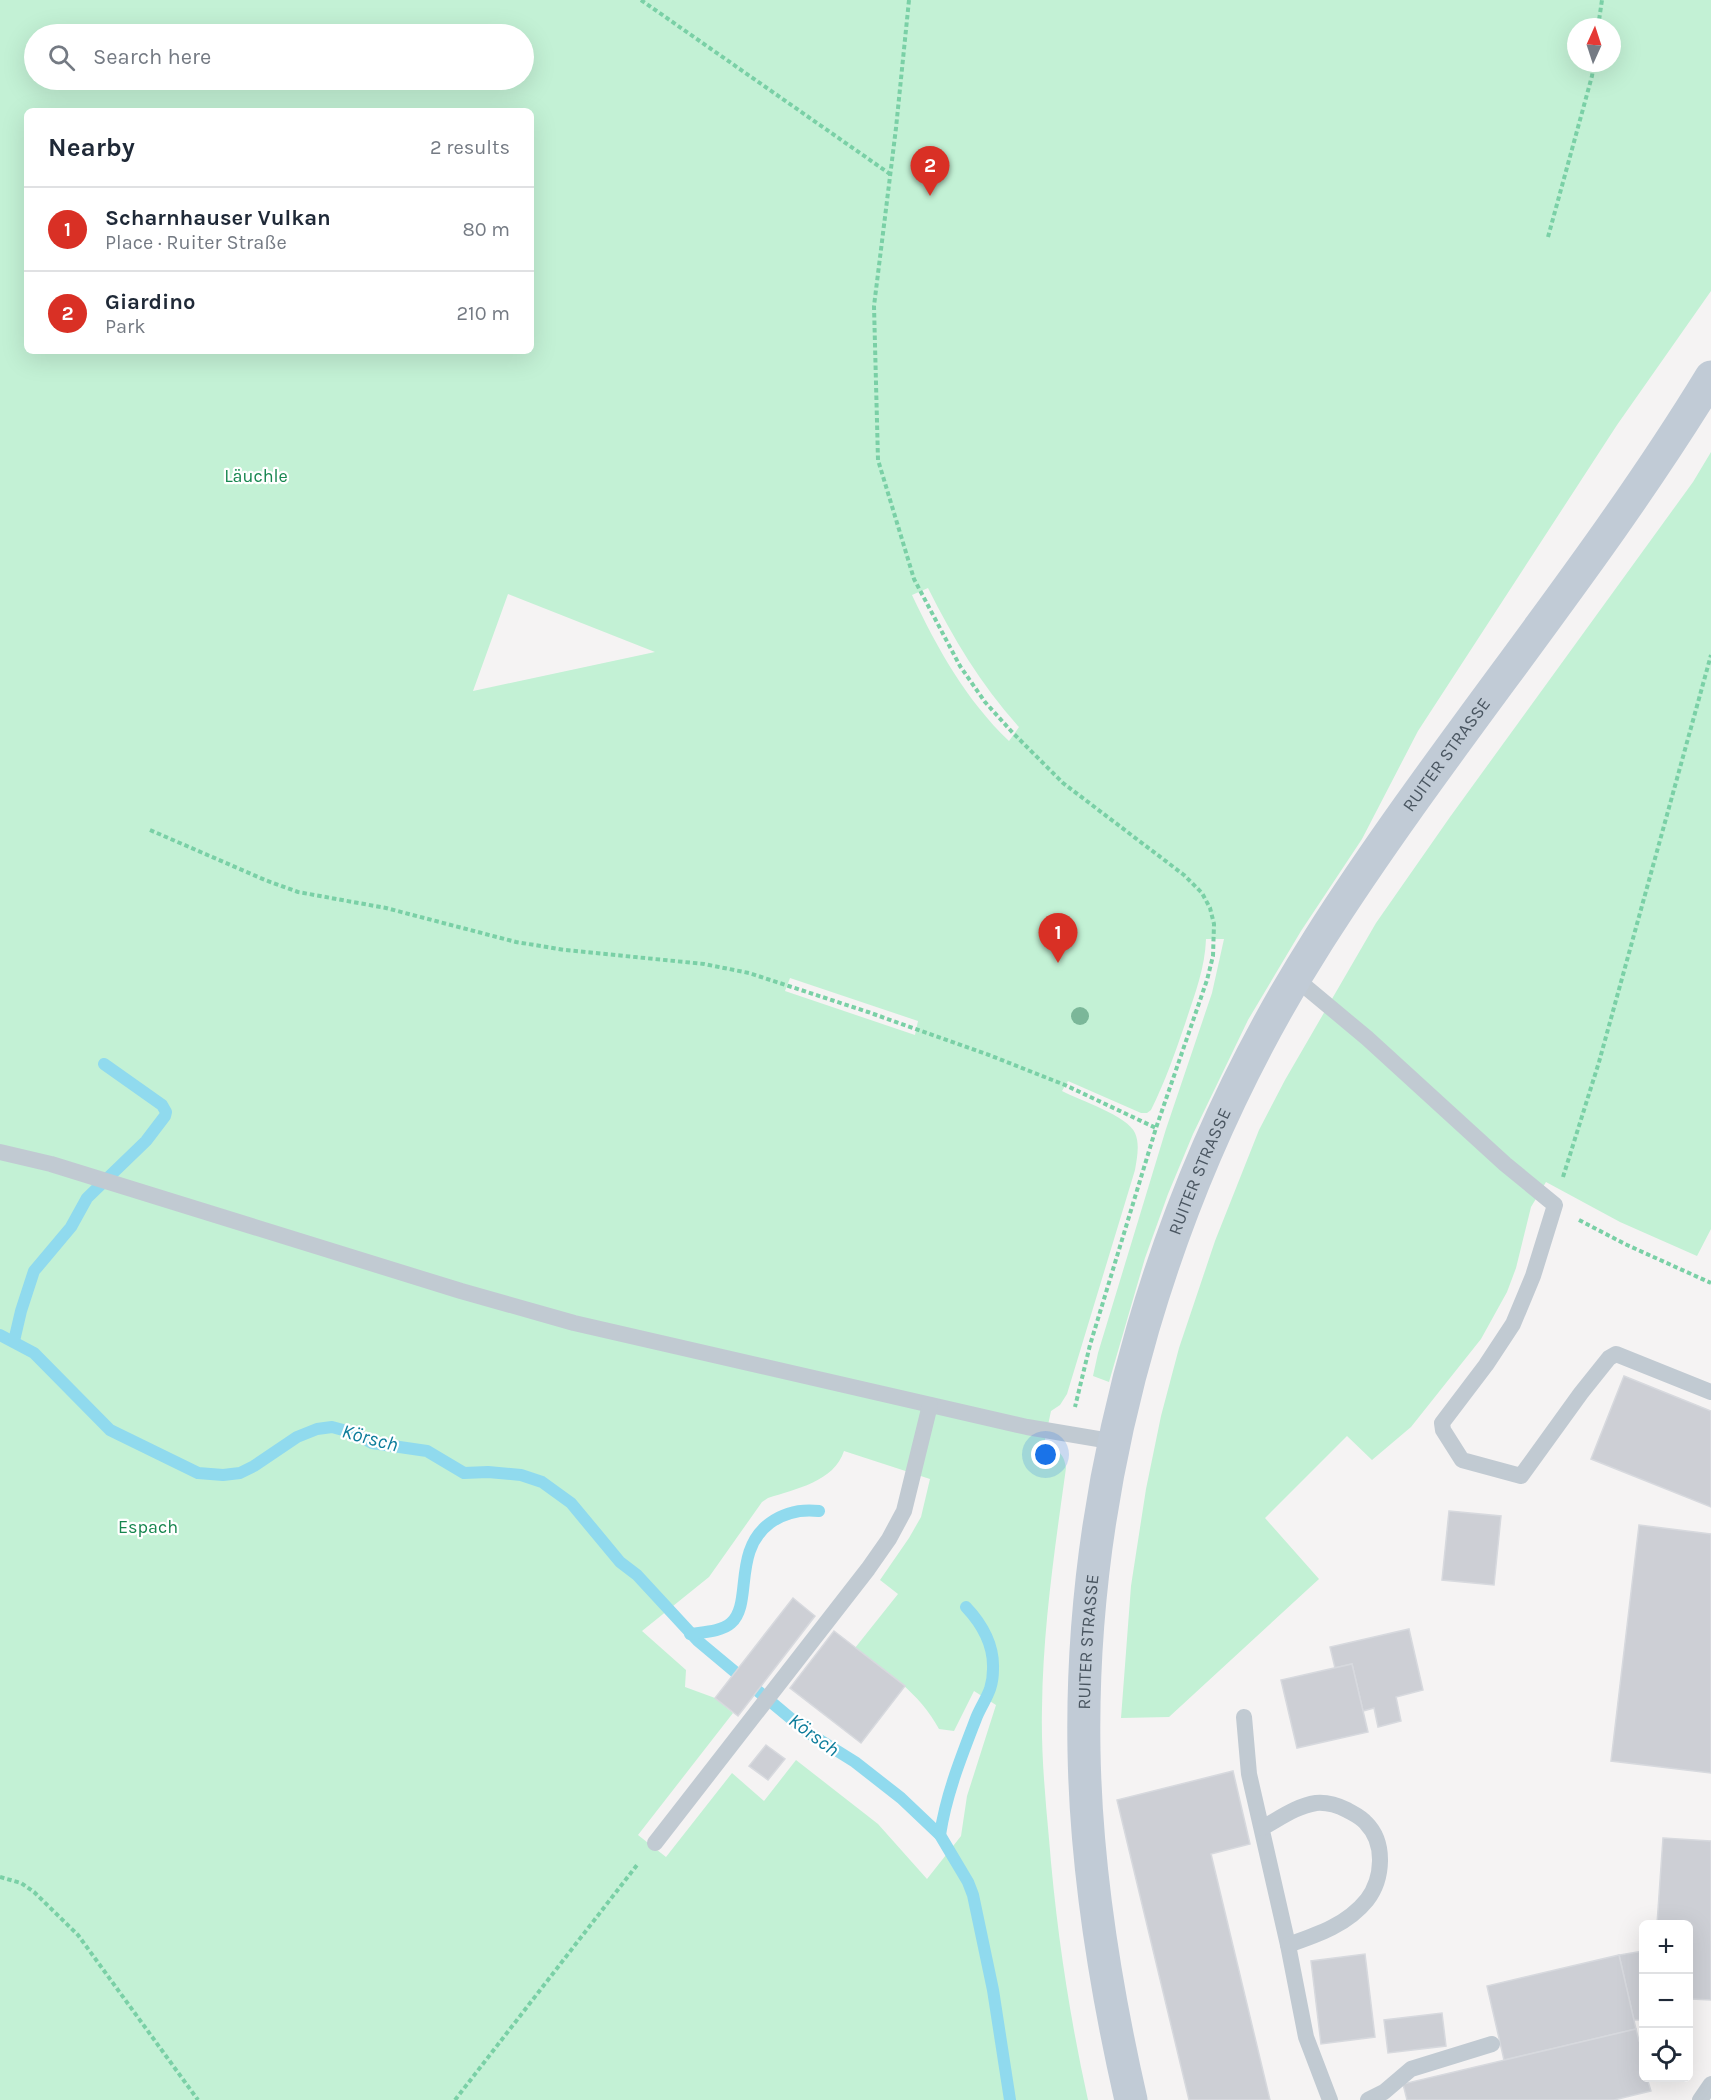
<!DOCTYPE html>
<meta charset="utf-8">
<style>
:root{--surface:#fff;--page:#f6f6f7;--text:#1f2937;--muted:#747a83;--line:#e0e1e3;--accent:#d93025}
body{margin:0;font-family:Karla,sans-serif;background:var(--page);color:var(--text)}
.controls{position:absolute;right:18px;bottom:18px;display:grid;overflow:hidden;border-radius:9px;box-shadow:0 6px 24px #0002}
.controls button{width:54px;height:54px;display:grid;place-items:center;padding:0;border:0;border-bottom:2px solid var(--line);background:var(--surface);color:var(--text);font:30px sans-serif}
.compass{position:absolute;left:1567px;top:18px;width:54px;height:54px;border-radius:50%;background:var(--surface);box-shadow:0 6px 24px #0002;rotate:3deg}
.you{position:absolute;left:1046px;top:1455px;width:21px;height:21px;margin:-15px;border:4px solid #fff;border-radius:50%;background:#1a73e8;box-shadow:0 0 0 9px #1a73e833}
.badge{display:grid;place-items:center;width:39px;height:39px;border-radius:50%;background:var(--accent);color:#fff;font-size:20px;font-weight:700}
.pin{position:absolute;translate:-50% -50px;filter:drop-shadow(0 2px 3px #0008)}
.pin::after{content:'';position:absolute;top:32px;width:21px;height:18px;background:inherit;clip-path:polygon(0 0,100% 0,50% 100%)}
.list{margin:0;padding:0;list-style:none}
h2{display:flex;justify-content:space-between;align-items:center;height:78px;margin:0;padding:0 24px;font-size:26px}
h2 small{font-size:20px;font-weight:400;color:var(--muted)}
.list li{display:grid;grid-template-columns:39px 1fr auto;gap:18px;align-items:center;box-sizing:border-box;height:84px;padding:0 24px;border-top:2px solid var(--line)}
.list b{display:block;font-size:22px;white-space:nowrap}
.list p{margin:0;font-size:20px;white-space:nowrap;color:var(--muted)}
.list em{font-size:20px;font-style:normal;color:var(--muted)}
.icon{flex:none;width:33px;height:33px;fill:none;stroke:currentColor;stroke-width:2;stroke-linecap:round;stroke-linejoin:round}
.map{position:relative;flex:none;width:1711px;height:2100px;overflow:hidden}
.search{position:absolute;background:var(--surface);box-shadow:0 6px 24px #0002;left:24px;top:24px;width:510px;height:66px;display:flex;align-items:center;gap:15px;box-sizing:border-box;padding:0 21px;border-radius:33px;color:var(--muted);font-size:22px}
.panel{position:absolute;background:var(--surface);box-shadow:0 6px 24px #0002;left:24px;top:108px;width:510px;height:246px;border-radius:9px}
.map>svg:first-child{display:block}
.green{fill:#c3f1d5;fill-rule:evenodd}
.lines{fill:none;stroke-linecap:round;stroke-linejoin:round}
.stream{stroke:#90daee;stroke-width:12}
.building{fill:#cdcfd5;stroke:#d7d9de;stroke-width:1.5}
.path{stroke:#7ad0a6;stroke-width:4;stroke-dasharray:4.5 3;stroke-linecap:butt}
.lane{stroke:#c1cad2;stroke-width:16}
.secondary{stroke:#c1cbd6;stroke-width:33}
.tree{fill:#7bb799}
.labels{text-anchor:middle;dominant-baseline:central;stroke-width:4.5;stroke-linejoin:round;paint-order:stroke}
.park-label{font-size:18px;fill:#17864f;stroke:#fff}
.street-label{font-size:18px;fill:#4a5661;stroke:#fff}
.water-label{font-size:20px;font-style:italic;fill:#0c7c9b;stroke:#fff}
</style>
<div class="map">
<svg width="1711" height="2100" viewBox="0 0 1711 2100">
<rect width="100%" height="100%" fill="#f5f3f3"/>
<g class="green">
<path d="M 0,0 L 1711,0 L 1711,291 L 1617,425 L 1418,731 L 1362,839 L 1301,931 L 1248,1020 L 1193,1134 L 1168,1194 L 1145,1258 L 1109,1382 L 1093,1376 L 1098,1353 L 1166,1129 L 1212,993 L 1224,939 L 1206,939 C 1205,969 1194,996 1185,1024 C 1175,1053 1165,1082 1151,1110 L 1147,1113 L 1141,1113 L 1068,1081 L 1062,1091 C 1079,1100 1128,1116 1135,1133 C 1140,1144 1137,1158 1135,1170 L 1067,1394 L 1060,1405 L 1051,1411 L 1044,1444 C 1058,1450 1064,1453 1066,1468 C 1055,1547 1043,1627 1042,1708 C 1041,1752 1045,1795 1049,1839 C 1056,1927 1069,2014 1088,2100 L 0,2100 ZM 1576,27 L 1612,27 L 1612,63 L 1576,63 ZM 34,34 L 524,34 L 524,80 L 34,80 ZM 27,111 L 531,111 L 531,351 L 27,351 ZM 928,588 C 953,638 981,685 1019,727 L 1009,741 C 966,700 937,648 912,595 ZM 508,594 L 655,652 L 473,691 ZM 790,978 L 918,1021 L 915,1035 L 785,991 ZM 844,1451 L 930,1479 L 921,1517 L 909,1538 L 880,1580 L 898,1594 L 855,1648 C 887,1672 920,1693 939,1729 L 954,1731 L 974,1691 L 996,1705 L 967,1796 L 961,1836 L 927,1879 L 878,1824 L 796,1760 L 764,1801 L 732,1773 L 666,1857 L 638,1835 L 733,1713 L 715,1698 L 685,1687 L 686,1670 L 642,1631 L 709,1577 L 762,1502 L 768,1498 C 795,1489 834,1482 844,1451 Z"/>
<path d="M 1711,452 L 1711,1229 L 1697,1256 L 1620,1222 L 1546,1182 L 1531,1207 L 1516,1268 L 1507,1292 L 1481,1339 L 1411,1427 L 1372,1460 L 1347,1436 L 1265,1518 L 1319,1579 L 1169,1717 L 1121,1718 L 1131,1586 L 1146,1489 L 1161,1416 L 1179,1348 L 1215,1241 L 1259,1130 L 1285,1080 L 1376,923 L 1450,817 L 1693,482 Z"/>
</g>
<g class="lines">
<g class="stream">
<path d="M 0,1335 L 34,1353 L 110,1430 L 198,1473 L 223,1475 L 240,1473 L 254,1466 L 297,1437 L 317,1429 L 332,1427 L 354,1433 L 372,1443 L 427,1451 L 464,1473 L 488,1472 L 521,1475 L 542,1482 L 571,1503 L 620,1562 L 637,1575 L 698,1641 L 807,1732 L 855,1762 L 901,1798 L 940,1835 L 968,1882 L 973,1895 L 993,1990 L 1010,2100"/>
<path d="M 14,1341 L 21,1311 L 34,1271 L 71,1227 L 87,1198 L 146,1141 L 165,1116 L 166,1112 L 162,1105 L 104,1064"/>
<path d="M 690,1634 C 702,1632 721,1632 731,1623 C 753,1604 732,1551 770,1523 C 785,1512 802,1509 819,1511"/>
<path d="M 940,1835 C 946,1794 962,1755 977,1716 C 985,1698 993,1691 993,1669 C 994,1645 982,1624 966,1607"/>
</g>
</g>
<g class="building">
<path d="M 1624,1376 L 1711,1411 L 1711,1507 L 1591,1459 Z"/>
<path d="M 1449,1511 L 1501,1516 L 1494,1585 L 1442,1580 Z"/>
<path d="M 1639,1525 L 1711,1534 L 1711,1773 L 1611,1761 Z"/>
<path d="M 793,1598 L 815,1616 L 738,1716 L 715,1698 Z"/>
<path d="M 1409,1629 L 1423,1690 L 1396,1697 L 1401,1721 L 1378,1727 L 1374,1708 L 1363,1711 L 1352,1664 L 1335,1668 L 1330,1647 Z"/>
<path d="M 834,1631 L 905,1686 L 861,1743 L 790,1688 Z"/>
<path d="M 1352,1664 L 1368,1732 L 1297,1748 L 1281,1680 Z"/>
<path d="M 766,1745 L 785,1759 L 768,1780 L 749,1766 Z"/>
<path d="M 1233,1771 L 1250,1844 L 1211,1854 L 1270,2100 L 1189,2100 L 1117,1800 Z"/>
<path d="M 1663,1838 L 1711,1841 L 1711,2000 L 1691,1999 L 1689,2021 L 1688,1924 L 1657,1924 Z"/>
<path d="M 1644,1951 L 1644,2020 L 1634,2020 L 1619,1955 Z"/>
<path d="M 1365,1954 L 1375,2037 L 1321,2044 L 1311,1961 Z"/>
<path d="M 1619,1955 L 1636,2029 L 1504,2060 L 1487,1986 Z"/>
<path d="M 1442,2013 L 1446,2046 L 1388,2053 L 1384,2020 Z"/>
<path d="M 1636,2029 L 1639,2041 L 1644,2040 L 1644,2078 L 1647,2078 L 1651,2091 L 1614,2100 L 1407,2100 L 1403,2084 Z"/>
</g>
<g class="lines">
<g class="path">
<path d="M 641,0 L 890,174"/>
<path d="M 909,0 L 896,128 L 874,306 L 878,460 L 914,579 L 960,666 L 985,702 L 1012,732 L 1063,783 L 1184,875 L 1202,893 L 1210,908 L 1214,924 L 1213,956 L 1207,980 L 1156,1128 L 1090,1345 L 1075,1407"/>
<path d="M 1598,27 L 1602,0"/>
<path d="M 1548,237 L 1592,76 L 1594,63"/>
<path d="M 150,830 L 265,880 L 298,892 L 386,908 L 516,942 L 565,950 L 704,964 L 749,973 L 868,1012 L 989,1055 L 1065,1085 L 1156,1128"/>
<path d="M 1563,1177 L 1599,1062 L 1711,655"/>
<path d="M 1579,1220 L 1627,1245 L 1711,1283"/>
<path d="M 0,1877 L 21,1883 L 34,1892 L 78,1935 L 198,2100"/>
<path d="M 455,2100 L 637,1865"/>
</g>
<g class="lane">
<path d="M 1295,978 L 1367,1038 L 1505,1164 L 1555,1205 L 1533,1276 L 1513,1324 L 1486,1365 L 1442,1423 L 1443,1430 L 1462,1460 L 1521,1476 L 1581,1393 L 1609,1358 L 1616,1354 L 1711,1392"/>
<path d="M 0,1152 L 51,1164 L 461,1291 L 574,1323 L 1027,1427 L 1116,1442"/>
<path d="M 1244,1717 L 1249,1774 L 1288,1945 L 1306,2037 L 1330,2100"/>
<path d="M 1262,1828 C 1279,1819 1296,1806 1316,1803 C 1327,1802 1337,1805 1347,1810 C 1354,1814 1361,1817 1366,1823 C 1386,1843 1383,1879 1367,1900 C 1347,1925 1317,1935 1288,1945"/>
<path d="M 655,1843 L 868,1569 L 889,1539 L 904,1511 L 930,1405"/>
<path d="M 1368,2100 L 1384,2092 L 1411,2069 L 1492,2044"/>
<path d="M 1700,2100 L 1711,2084"/>
</g>
<path class="secondary" id="s1" d="M 1131,2100 C 1105,1986 1086,1869 1084,1751 C 1079,1469 1168,1176 1319,939 C 1442,746 1592,572 1711,377"/>
</g>
<circle class="tree" cx="1080" cy="1016" r="9"/>
<g class="labels">
<g class="park-label">
<text x="256" y="476">Läuchle</text>
<text x="148" y="1527">Espach</text>
</g>
<g class="street-label">
<text stroke="none"><textPath href="#s1" startOffset="1434">RUITER STRASSE</textPath></text>
<text stroke="none"><textPath href="#s1" startOffset="948">RUITER STRASSE</textPath></text>
<text stroke="none"><textPath href="#s1" startOffset="462">RUITER STRASSE</textPath></text>
</g>
<g class="water-label">
<text transform="translate(370 1438) rotate(15)">Körsch</text>
<text transform="translate(814 1735) rotate(37)">Körsch</text>
</g>
</g>
</svg>
<div class="controls">
<button>+</button>
<button>−</button>
<button><svg class="icon" aria-label="locate" viewBox="0 0 24 24"><circle cx="12" cy="12" r="6"/><path d="M12 2v4M12 18v4M2 12h4M18 12h4"/></svg></button>
</div>
<svg class="compass" viewBox="-18 -18 36 36"><path d="M0-13l5 13h-10z" fill="#e53935"/><path d="M0 13l5-13h-10z" fill="#747a83"/></svg>
<div class="you"></div>
<div class="pin badge" style="left:1058px;top:963px">1</div>
<div class="pin badge" style="left:930px;top:196px">2</div>
<div class="search"><svg class="icon" aria-label="search" viewBox="0 0 24 24"><circle cx="10" cy="10" r="6"/><path d="M15 15l6 6"/></svg>Search here</div>
<section class="panel">
<h2>Nearby<small>2 results</small></h2>
<ul class="list">
<li><span class="badge">1</span><div><b>Scharnhauser Vulkan</b><p>Place · Ruiter Straße</p></div><em>80 m</em></li>
<li><span class="badge">2</span><div><b>Giardino</b><p>Park</p></div><em>210 m</em></li>
</ul>
</section>
</div>
